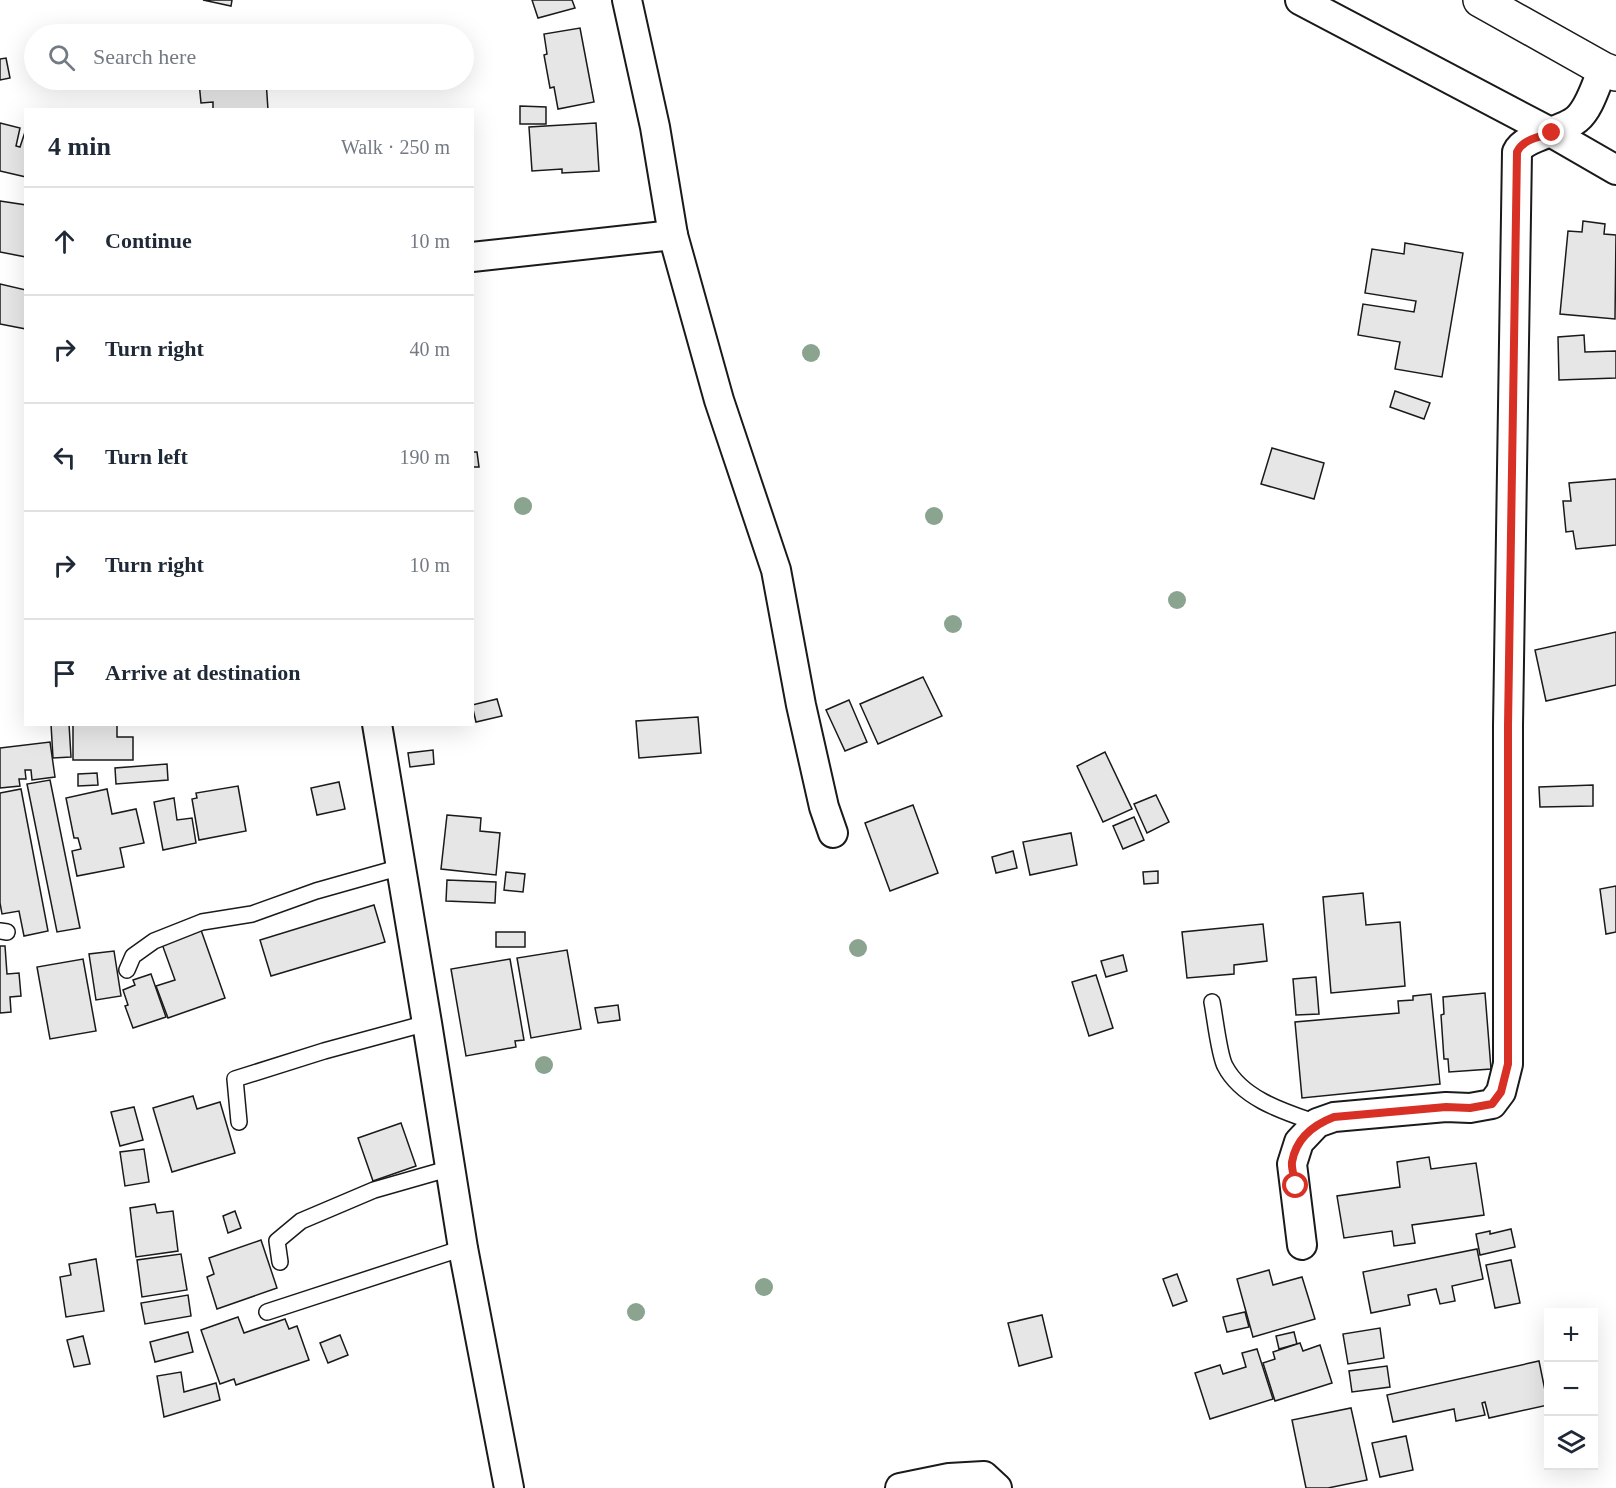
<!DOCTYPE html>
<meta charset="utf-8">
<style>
:root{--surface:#fff;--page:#f2f2f3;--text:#1f2937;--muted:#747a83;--line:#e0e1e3}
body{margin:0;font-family:"Times New Roman",serif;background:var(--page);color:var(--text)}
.controls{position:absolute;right:18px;bottom:18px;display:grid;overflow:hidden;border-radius:0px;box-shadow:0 6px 24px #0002}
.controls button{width:54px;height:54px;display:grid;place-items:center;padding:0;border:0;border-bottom:2px solid var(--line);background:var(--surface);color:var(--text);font:30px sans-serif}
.stop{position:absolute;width:18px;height:18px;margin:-14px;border:4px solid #d93025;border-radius:50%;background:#fff}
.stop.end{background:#d93025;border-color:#fff;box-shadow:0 2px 6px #0008}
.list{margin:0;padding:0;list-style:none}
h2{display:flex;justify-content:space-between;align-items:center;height:78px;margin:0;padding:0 24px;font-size:26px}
h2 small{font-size:20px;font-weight:400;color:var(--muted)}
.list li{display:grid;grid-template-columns:39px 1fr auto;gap:18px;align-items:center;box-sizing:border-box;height:108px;padding:0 24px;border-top:2px solid var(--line)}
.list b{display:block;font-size:22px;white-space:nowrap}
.list em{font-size:20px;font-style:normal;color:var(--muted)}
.icon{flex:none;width:33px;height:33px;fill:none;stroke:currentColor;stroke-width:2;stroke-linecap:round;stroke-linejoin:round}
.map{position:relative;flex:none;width:1616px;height:1488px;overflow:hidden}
.search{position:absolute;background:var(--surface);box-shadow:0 6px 24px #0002;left:24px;top:24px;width:450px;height:66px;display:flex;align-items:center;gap:15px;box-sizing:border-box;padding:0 21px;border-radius:33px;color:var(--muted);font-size:22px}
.panel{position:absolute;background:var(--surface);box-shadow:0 6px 24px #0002;left:24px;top:108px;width:450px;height:618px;border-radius:0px}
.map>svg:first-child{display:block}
.building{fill:#e6e6e6;stroke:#1a1a1a;stroke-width:1.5}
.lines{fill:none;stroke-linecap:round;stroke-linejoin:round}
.lane-casing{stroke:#1a1a1a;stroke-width:18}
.street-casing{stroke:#1a1a1a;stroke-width:32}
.highway-casing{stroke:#1a1a1a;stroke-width:36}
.lane{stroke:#fff;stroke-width:15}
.street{stroke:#fff;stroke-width:28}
.highway{stroke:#fff;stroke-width:33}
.tree{fill:#8aa48f}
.route{stroke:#d93025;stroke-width:8}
</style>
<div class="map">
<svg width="1616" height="1488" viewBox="0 0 1616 1488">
<rect width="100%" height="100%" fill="#fff"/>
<g class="building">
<path d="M 203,0 L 232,0 L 231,6 Z"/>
<path d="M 532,0 L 572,0 L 575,8 L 538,18 Z"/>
<path d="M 247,28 L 248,34 L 214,34 Z"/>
<path d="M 580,28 L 594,102 L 558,109 L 554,87 L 550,88 L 544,55 L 547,54 L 544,34 Z"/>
<path d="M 6,58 L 10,78 L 0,80 L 0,59 Z"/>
<path d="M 238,80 L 266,80 L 268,110 L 213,110 L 213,102 L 201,103 L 199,82 Z"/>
<path d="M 520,106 L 546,107 L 546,124 L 520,124 Z"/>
<path d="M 0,123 L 20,128 L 16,146 L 20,147 L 26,129 L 26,177 L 0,171 Z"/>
<path d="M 596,123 L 599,171 L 562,173 L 562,169 L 532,171 L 529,127 Z"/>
<path d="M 0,201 L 26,205 L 26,257 L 0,252 Z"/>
<path d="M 1583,221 L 1605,224 L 1604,234 L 1616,235 L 1615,319 L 1560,314 L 1568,231 L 1582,232 Z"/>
<path d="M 1405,243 L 1463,253 L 1442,377 L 1395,369 L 1400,342 L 1358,335 L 1363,304 L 1414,312 L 1416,301 L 1365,293 L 1372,249 L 1404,254 Z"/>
<path d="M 0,284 L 26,290 L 26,329 L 0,324 Z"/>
<path d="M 1584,335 L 1585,352 L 1616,351 L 1616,378 L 1559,380 L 1558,337 Z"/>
<path d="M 1395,391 L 1430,403 L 1424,419 L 1390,407 Z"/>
<path d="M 1272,448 L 1324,463 L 1314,499 L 1261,484 Z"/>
<path d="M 472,452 L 477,452 L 479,467 L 472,467 Z"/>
<path d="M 1616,479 L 1616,545 L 1576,549 L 1573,531 L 1566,532 L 1563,501 L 1571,501 L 1569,483 Z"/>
<path d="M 1616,632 L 1616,685 L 1546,701 L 1535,650 Z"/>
<path d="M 923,677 L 942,716 L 878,744 L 860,704 Z"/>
<path d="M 497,699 L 502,716 L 476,722 L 472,705 Z"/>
<path d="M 849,700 L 867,742 L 845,751 L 826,710 Z"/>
<path d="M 698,717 L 701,753 L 639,758 L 636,721 Z"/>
<path d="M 51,724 L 69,724 L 71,757 L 53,758 Z"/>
<path d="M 73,724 L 117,724 L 117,737 L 133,737 L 133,760 L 73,760 Z"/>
<path d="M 50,742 L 55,777 L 32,780 L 31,770 L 25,770 L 26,779 L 19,779 L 20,786 L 0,788 L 0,748 Z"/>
<path d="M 433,750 L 434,764 L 410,767 L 408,753 Z"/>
<path d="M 1105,752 L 1132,809 L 1103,822 L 1077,766 Z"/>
<path d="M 167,764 L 168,780 L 116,784 L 115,768 Z"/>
<path d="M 97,773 L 98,785 L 78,786 L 78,774 Z"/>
<path d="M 50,780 L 80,928 L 57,932 L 27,784 Z"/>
<path d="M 339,782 L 345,809 L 317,815 L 311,788 Z"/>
<path d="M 1593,785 L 1593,806 L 1540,807 L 1539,787 Z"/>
<path d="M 238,786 L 246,831 L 199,840 L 192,799 L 197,798 L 196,793 Z"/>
<path d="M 21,789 L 48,931 L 24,936 L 19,911 L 2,914 L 0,903 L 0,793 Z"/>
<path d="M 107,789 L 112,814 L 136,809 L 144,843 L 120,848 L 124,867 L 77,876 L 72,851 L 81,849 L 78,838 L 74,838 L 66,798 Z"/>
<path d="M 1156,795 L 1169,822 L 1147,833 L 1134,804 Z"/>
<path d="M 174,798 L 177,820 L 192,818 L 196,843 L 163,850 L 154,802 Z"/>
<path d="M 913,805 L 938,873 L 890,891 L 865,823 Z"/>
<path d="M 447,815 L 481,818 L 480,831 L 500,833 L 496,875 L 441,869 Z"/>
<path d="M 1134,817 L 1144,840 L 1123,849 L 1113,826 Z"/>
<path d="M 1071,833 L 1077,865 L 1030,875 L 1023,842 Z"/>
<path d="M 1013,851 L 1017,868 L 996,873 L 992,857 Z"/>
<path d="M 1158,871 L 1158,883 L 1144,884 L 1143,872 Z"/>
<path d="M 506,872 L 525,874 L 523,892 L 504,890 Z"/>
<path d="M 447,880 L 496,882 L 495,903 L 446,901 Z"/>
<path d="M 1616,886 L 1616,932 L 1606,934 L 1600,889 Z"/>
<path d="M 1363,893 L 1366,925 L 1400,922 L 1405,986 L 1331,993 L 1323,897 Z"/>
<path d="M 374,905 L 385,942 L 271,976 L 260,940 Z"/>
<path d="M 1263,924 L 1267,961 L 1234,965 L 1234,974 L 1187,978 L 1182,932 Z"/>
<path d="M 201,930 L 225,998 L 168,1018 L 156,986 L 175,980 L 162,944 Z"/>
<rect x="496" y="932" width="29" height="15"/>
<path d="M 0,946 L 5,946 L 7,974 L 19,973 L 21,996 L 10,997 L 11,1012 L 0,1013 Z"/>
<path d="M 567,950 L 581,1029 L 531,1038 L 517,958 Z"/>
<path d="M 114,951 L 121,996 L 96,1000 L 89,954 Z"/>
<path d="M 1123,955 L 1127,971 L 1106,977 L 1101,961 Z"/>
<path d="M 83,959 L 96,1031 L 50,1039 L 37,967 Z"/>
<path d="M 510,959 L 524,1040 L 515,1041 L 516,1047 L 466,1056 L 451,969 Z"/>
<path d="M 151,974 L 166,1017 L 133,1028 L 125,1006 L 128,1005 L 123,990 L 135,985 L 133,980 Z"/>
<path d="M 1096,975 L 1113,1028 L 1089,1036 L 1072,982 Z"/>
<path d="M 1316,977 L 1319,1014 L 1296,1015 L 1293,979 Z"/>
<path d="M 1485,993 L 1491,1069 L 1449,1072 L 1448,1059 L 1444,1059 L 1441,1015 L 1444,1014 L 1443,997 Z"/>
<path d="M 1431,994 L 1440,1084 L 1302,1098 L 1295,1022 L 1399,1013 L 1398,1001 L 1413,1000 L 1413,996 Z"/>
<path d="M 618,1005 L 620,1020 L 598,1023 L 595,1008 Z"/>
<path d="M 193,1096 L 197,1109 L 220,1102 L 235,1153 L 172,1172 L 153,1108 Z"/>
<path d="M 134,1107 L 143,1140 L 120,1146 L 111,1112 Z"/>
<path d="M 401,1123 L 416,1166 L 373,1181 L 358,1138 Z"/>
<path d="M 144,1149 L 149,1182 L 125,1186 L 120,1152 Z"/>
<path d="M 1429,1157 L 1431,1169 L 1476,1163 L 1484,1215 L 1412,1225 L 1415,1243 L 1394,1246 L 1392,1231 L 1344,1238 L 1337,1196 L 1400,1187 L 1397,1162 Z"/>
<path d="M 155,1204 L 157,1213 L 173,1211 L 178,1251 L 136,1257 L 130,1208 Z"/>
<path d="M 235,1211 L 241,1228 L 228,1233 L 223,1216 Z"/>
<path d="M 1511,1229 L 1515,1247 L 1480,1255 L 1476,1234 L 1490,1231 L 1490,1234 Z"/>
<path d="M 261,1240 L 277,1288 L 217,1309 L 207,1277 L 214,1274 L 209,1258 Z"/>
<path d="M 1477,1249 L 1483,1279 L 1452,1286 L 1455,1301 L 1440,1304 L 1436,1289 L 1408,1295 L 1410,1305 L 1371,1313 L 1363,1272 Z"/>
<path d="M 181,1254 L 187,1290 L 142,1297 L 137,1260 Z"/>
<path d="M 96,1259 L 104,1311 L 66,1317 L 60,1277 L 71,1275 L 69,1264 Z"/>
<path d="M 1511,1260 L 1520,1303 L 1495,1308 L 1486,1265 Z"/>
<path d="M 1269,1270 L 1273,1285 L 1302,1277 L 1315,1319 L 1253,1337 L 1237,1279 Z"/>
<path d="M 1177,1274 L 1187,1301 L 1173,1306 L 1163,1279 Z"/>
<path d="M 188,1295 L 191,1316 L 145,1324 L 141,1303 Z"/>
<path d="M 1245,1312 L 1249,1327 L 1227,1332 L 1223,1317 Z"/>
<path d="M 1042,1315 L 1052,1357 L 1019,1366 L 1008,1323 Z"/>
<path d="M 238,1317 L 244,1333 L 285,1319 L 289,1329 L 297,1326 L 309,1360 L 236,1385 L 234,1379 L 220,1384 L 201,1330 Z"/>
<path d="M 1380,1328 L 1384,1358 L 1348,1364 L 1343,1334 Z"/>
<path d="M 188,1332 L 193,1352 L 155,1362 L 150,1342 Z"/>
<path d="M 1294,1332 L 1297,1344 L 1279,1349 L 1276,1336 Z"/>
<path d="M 340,1335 L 348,1355 L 328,1363 L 320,1343 Z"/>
<path d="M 83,1336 L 90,1364 L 74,1367 L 67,1340 Z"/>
<path d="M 1300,1343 L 1303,1351 L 1320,1345 L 1332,1383 L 1275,1401 L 1263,1363 L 1275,1359 L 1273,1352 Z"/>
<path d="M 1257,1349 L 1273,1399 L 1210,1419 L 1195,1373 L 1220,1365 L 1223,1374 L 1246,1367 L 1242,1353 Z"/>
<path d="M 1539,1361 L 1548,1405 L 1489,1418 L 1485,1402 L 1482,1403 L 1485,1415 L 1456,1421 L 1454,1409 L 1393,1422 L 1387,1395 Z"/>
<path d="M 1387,1366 L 1390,1387 L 1352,1392 L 1349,1371 Z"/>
<path d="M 181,1372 L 184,1392 L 216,1383 L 220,1400 L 164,1417 L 157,1376 Z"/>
<path d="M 1351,1408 L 1367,1480 L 1328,1488 L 1306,1488 L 1292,1420 Z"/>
<path d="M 1406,1436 L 1413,1470 L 1380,1477 L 1372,1443 Z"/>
</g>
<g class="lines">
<defs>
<g id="lane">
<path d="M 0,931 L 7,932"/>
<path d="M 127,970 L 133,956 L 154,941 L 202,922 L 252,914 L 316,891 L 401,867"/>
<path d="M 1212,1002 C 1215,1017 1219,1055 1225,1066 C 1242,1099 1285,1112 1317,1123"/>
<path d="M 239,1122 L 235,1079 L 324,1051 L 427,1023"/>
<path d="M 280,1262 L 277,1241 L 301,1221 L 374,1190 L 451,1168"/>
<path d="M 267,1312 L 463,1248"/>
</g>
<g id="street">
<path d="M 627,0 L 655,127 L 673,235 L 719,400 L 776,570 L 801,705 L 824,807 L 833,833"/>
<path d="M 1300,0 L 1552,133 L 1616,170"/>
<path d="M 472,257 L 673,235"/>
<path d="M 377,724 L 427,1023 L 463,1248 L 509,1488"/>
<path d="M 1302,1245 L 1292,1164 L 1299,1142 L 1317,1123 L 1334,1117 L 1446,1107 L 1470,1108 L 1492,1104 L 1501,1092 L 1508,1064 L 1508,725 L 1517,152 C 1524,136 1562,132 1577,119 C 1590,108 1596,84 1603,69"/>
<path d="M 900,1488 L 949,1478 L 984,1476 L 997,1488"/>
</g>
<path id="highway" d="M 1480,0 L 1603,69 L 1616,74"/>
</defs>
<use href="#lane" class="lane-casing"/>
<use href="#street" class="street-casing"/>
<use href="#highway" class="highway-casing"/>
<use href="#lane" class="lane"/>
<use href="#street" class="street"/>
<use href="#highway" class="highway"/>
</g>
<g class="tree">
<circle cx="811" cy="353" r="9"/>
<circle cx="523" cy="506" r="9"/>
<circle cx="934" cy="516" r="9"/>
<circle cx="1177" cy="600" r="9"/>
<circle cx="953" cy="624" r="9"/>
<circle cx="858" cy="948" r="9"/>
<circle cx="544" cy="1065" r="9"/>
<circle cx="764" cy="1287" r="9"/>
<circle cx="636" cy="1312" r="9"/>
</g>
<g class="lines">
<path class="route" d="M 1296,1186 C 1295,1179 1291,1169 1292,1162 C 1296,1139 1313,1125 1334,1117 L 1446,1107 L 1470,1108 L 1492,1104 L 1501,1092 L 1508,1064 L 1508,725 L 1517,152 C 1523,139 1540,137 1552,133"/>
</g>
</svg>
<div class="controls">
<button>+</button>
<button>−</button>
<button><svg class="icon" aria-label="layers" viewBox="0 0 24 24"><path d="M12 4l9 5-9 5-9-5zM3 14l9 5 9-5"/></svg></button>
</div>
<div class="stop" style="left:1296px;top:1186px"></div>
<div class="stop end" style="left:1552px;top:133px"></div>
<div class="search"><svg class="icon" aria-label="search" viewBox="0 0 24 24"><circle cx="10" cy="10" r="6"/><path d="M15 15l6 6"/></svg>Search here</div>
<section class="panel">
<h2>4 min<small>Walk · 250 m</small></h2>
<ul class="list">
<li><svg class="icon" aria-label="ahead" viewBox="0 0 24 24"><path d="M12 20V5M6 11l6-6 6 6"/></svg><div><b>Continue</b></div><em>10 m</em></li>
<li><svg class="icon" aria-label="right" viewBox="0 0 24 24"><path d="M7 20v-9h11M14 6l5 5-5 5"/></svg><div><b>Turn right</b></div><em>40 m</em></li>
<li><svg class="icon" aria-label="left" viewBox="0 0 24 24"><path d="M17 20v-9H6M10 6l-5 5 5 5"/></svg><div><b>Turn left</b></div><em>190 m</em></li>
<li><svg class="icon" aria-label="right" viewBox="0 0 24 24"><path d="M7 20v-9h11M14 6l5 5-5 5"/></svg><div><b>Turn right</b></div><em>10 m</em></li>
<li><svg class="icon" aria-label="arrive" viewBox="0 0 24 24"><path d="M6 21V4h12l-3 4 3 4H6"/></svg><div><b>Arrive at destination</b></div></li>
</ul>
</section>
</div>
